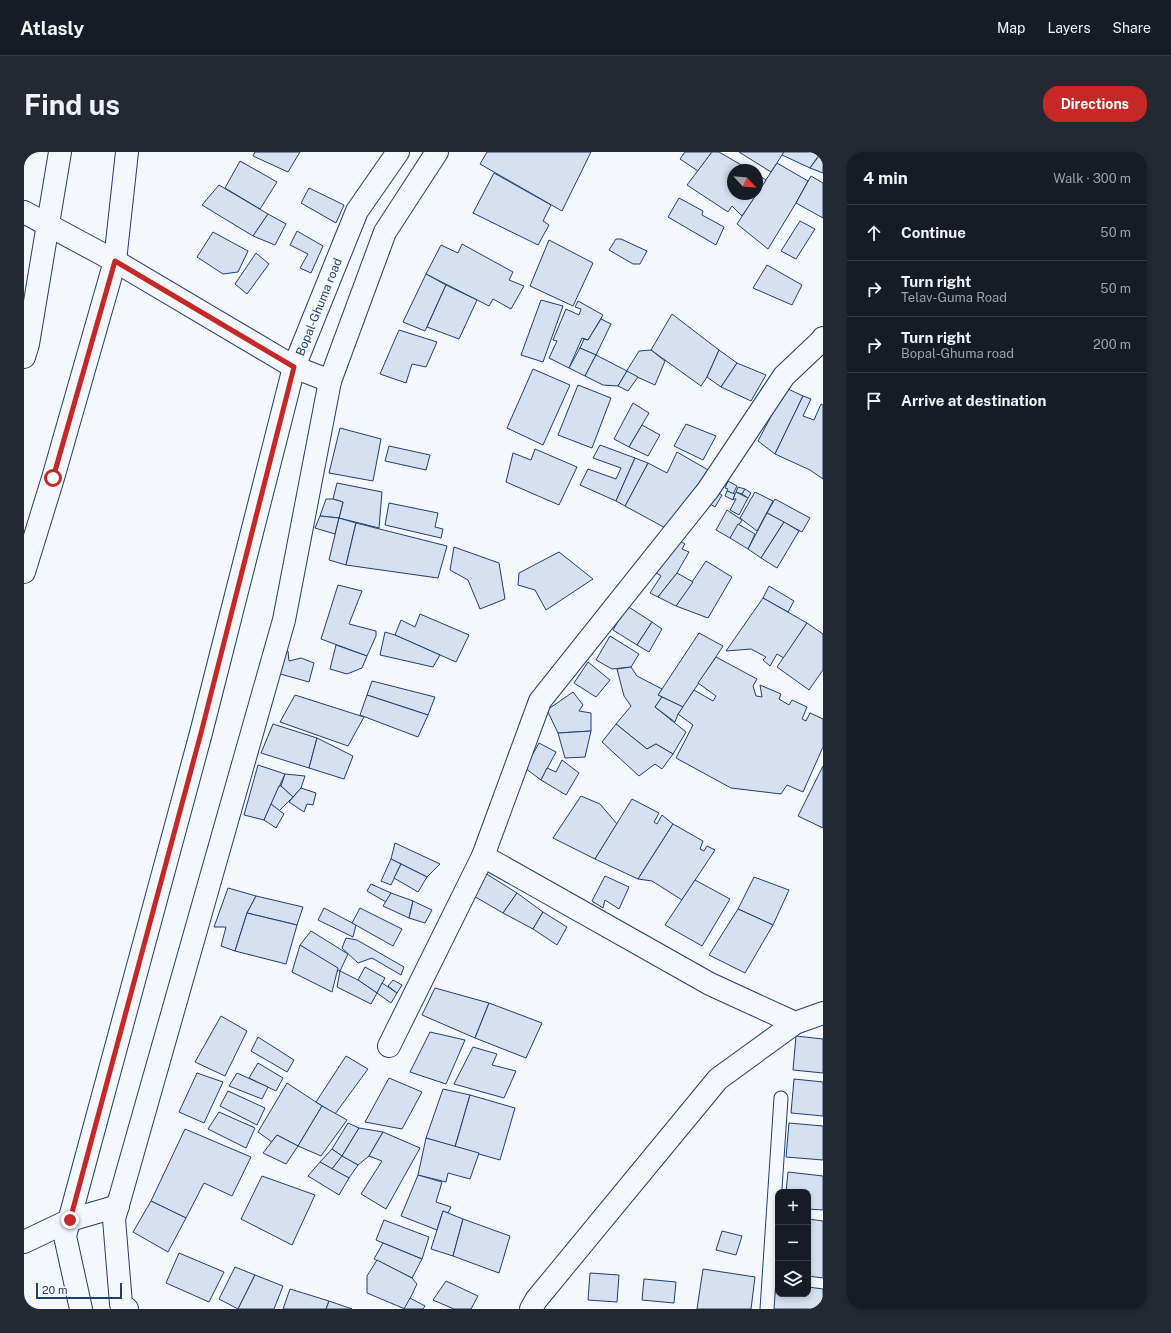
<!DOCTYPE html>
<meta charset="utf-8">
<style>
:root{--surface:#171b24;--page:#242831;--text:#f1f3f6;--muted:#9ea1a6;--line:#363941;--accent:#c62828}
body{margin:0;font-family:"Public Sans",sans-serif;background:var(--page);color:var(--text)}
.controls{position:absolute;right:12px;bottom:12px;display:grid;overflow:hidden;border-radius:8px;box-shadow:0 2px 6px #0003}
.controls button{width:36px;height:36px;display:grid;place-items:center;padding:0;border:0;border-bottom:1px solid var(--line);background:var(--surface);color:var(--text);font:20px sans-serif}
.compass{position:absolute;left:703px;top:12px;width:36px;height:36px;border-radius:50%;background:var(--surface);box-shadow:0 2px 6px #0003;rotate:116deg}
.scale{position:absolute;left:12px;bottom:10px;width:86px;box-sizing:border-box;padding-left:4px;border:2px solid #1d3f73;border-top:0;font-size:11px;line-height:14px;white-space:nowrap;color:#1d3f73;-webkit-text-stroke:3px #f4f7fb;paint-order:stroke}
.stop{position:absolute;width:12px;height:12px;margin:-9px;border:3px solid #c62828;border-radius:50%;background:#fff}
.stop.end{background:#c62828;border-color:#fff;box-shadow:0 1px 4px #0008}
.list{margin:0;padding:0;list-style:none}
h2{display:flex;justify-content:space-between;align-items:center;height:52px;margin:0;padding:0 16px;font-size:17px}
h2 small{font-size:13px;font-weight:400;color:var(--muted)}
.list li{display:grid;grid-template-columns:26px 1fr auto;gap:12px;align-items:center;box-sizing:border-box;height:56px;padding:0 16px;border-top:1px solid var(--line)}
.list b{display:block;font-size:15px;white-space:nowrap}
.list p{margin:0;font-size:13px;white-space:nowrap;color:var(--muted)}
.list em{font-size:13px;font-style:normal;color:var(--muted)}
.icon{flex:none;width:22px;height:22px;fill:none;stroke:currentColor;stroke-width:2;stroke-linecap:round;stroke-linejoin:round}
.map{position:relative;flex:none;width:799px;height:1157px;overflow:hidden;border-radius:16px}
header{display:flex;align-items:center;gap:24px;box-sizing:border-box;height:56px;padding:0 20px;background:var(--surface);border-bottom:1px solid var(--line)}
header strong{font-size:19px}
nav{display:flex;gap:22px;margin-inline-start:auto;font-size:14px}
.intro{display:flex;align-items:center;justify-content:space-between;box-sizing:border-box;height:96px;padding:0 24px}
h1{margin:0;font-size:28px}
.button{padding:10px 18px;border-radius:16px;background:var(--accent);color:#fff;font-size:14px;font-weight:700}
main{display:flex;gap:24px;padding:0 24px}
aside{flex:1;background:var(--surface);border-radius:16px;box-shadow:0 2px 6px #0003}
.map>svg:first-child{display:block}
.building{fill:#d5e0f0;stroke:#1d3f73}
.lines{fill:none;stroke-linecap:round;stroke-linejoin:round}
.lane-casing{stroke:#1d3f73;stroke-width:15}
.street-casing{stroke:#1d3f73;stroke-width:24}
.secondary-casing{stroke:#1d3f73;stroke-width:24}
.lane{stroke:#f4f7fb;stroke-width:13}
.street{stroke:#f4f7fb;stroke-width:22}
.secondary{stroke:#f4f7fb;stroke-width:22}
.route{stroke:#c62828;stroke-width:5}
.labels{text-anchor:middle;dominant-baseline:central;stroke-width:3;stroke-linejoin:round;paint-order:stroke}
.street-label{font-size:12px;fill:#1d3f73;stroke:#f4f7fb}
</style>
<header>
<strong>Atlasly</strong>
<nav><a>Map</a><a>Layers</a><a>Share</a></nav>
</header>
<div class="intro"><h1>Find us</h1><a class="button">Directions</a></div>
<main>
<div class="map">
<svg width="799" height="1157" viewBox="0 0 799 1157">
<rect width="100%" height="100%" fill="#f4f7fb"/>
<g class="building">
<path d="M 231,0 L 276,0 L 264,20 L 229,4 Z"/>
<path d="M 463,0 L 567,0 L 538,59 L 456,12 Z"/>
<path d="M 661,0 L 688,0 L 674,19 L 656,7 Z"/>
<path d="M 688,0 L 695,0 L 726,18 L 709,18 L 709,42 L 733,42 L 718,64 L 708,54 L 704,60 L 663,33 Z"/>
<path d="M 715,0 L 760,0 L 747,20 Z"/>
<path d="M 760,0 L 797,0 L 786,16 L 758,3 Z"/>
<path d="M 795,4 L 799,5 L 799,21 L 786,16 Z"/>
<path d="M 216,9 L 253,30 L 236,57 L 201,36 Z"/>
<path d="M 753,11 L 784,29 L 772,51 L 744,97 L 713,72 Z"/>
<path d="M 470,21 L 527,53 L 519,69 L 525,73 L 514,93 L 449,61 Z"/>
<path d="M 733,22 L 742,28 L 733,42 Z"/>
<path d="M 787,24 L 799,31 L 799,66 L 772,51 Z"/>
<path d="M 195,33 L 244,62 L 229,84 L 178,53 Z"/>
<path d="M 285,36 L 320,53 L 312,71 L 277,51 Z"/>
<path d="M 655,46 L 679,59 L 678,63 L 700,75 L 692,93 L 644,65 Z"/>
<path d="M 244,62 L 262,72 L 251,93 L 229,84 Z"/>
<path d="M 776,69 L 791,77 L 772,107 L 757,99 Z"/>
<path d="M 273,79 L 299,94 L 287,121 L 276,116 L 284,102 L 266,93 Z"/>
<path d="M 189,80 L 224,99 L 214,120 L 199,122 L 173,105 Z"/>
<path d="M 592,87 L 597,87 L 623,99 L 616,112 L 609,112 L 585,98 Z"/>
<path d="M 525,88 L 569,111 L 549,154 L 506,134 Z"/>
<path d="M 438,92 L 489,120 L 485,128 L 500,134 L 487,157 L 469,147 L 465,154 L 402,122 L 417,93 L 434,101 Z"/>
<path d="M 232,101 L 245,112 L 223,142 L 211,132 Z"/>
<path d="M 743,113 L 778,133 L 768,153 L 729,136 Z"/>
<path d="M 402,122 L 422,133 L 401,179 L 379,170 Z"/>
<path d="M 422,133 L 453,148 L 435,187 L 403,175 Z"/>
<path d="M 517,148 L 539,154 L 519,210 L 497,203 Z"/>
<path d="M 554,149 L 579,163 L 564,188 L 558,186 L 545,216 L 525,206 L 533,189 L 529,188 L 542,157 L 555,163 L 557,157 L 551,155 Z"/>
<path d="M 648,162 L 695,198 L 683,225 L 677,234 L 627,198 Z"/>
<path d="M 577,167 L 587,172 L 572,203 L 556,196 L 560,187 L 564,188 Z"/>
<path d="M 375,178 L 413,190 L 402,215 L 388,212 L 382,231 L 356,222 Z"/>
<path d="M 556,196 L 572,203 L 561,224 L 545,216 Z"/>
<path d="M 627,198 L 641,209 L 631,233 L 602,220 L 615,199 Z"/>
<path d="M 695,198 L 713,211 L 697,235 L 683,225 Z"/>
<path d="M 572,203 L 603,219 L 594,234 L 579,233 L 561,224 Z"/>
<path d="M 713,211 L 742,223 L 727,249 L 697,235 Z"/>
<path d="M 509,217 L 546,233 L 519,293 L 483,276 Z"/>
<path d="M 603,219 L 614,225 L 604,239 L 594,234 Z"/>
<path d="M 554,233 L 587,246 L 568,296 L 534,283 Z"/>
<path d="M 762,236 L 779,244 L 751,302 L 734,289 Z"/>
<path d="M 779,244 L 787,247 L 779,264 L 790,268 L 797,252 L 799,253 L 799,327 L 786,318 L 751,302 Z"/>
<path d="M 609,251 L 625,261 L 605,295 L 590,287 Z"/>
<path d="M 662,272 L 692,284 L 679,308 L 650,294 Z"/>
<path d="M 618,273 L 636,283 L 624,304 L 605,295 Z"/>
<path d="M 316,276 L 357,287 L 349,329 L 305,321 Z"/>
<path d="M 576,293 L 611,306 L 592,349 L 556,333 L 564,317 L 592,327 L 597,316 L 569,306 Z"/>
<path d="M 365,294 L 406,303 L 402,318 L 361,309 Z"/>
<path d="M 511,297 L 553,315 L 535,353 L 482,330 L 489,301 L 507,308 Z"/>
<path d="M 653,300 L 686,319 L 645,378 L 601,354 L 624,311 L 643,321 Z"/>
<path d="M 611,306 L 624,311 L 601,354 L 592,349 Z"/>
<path d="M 704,329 L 713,334 L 709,342 L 703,339 L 704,337 L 701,336 Z"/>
<path d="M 313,331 L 358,340 L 355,376 L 315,366 L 319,350 L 309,347 Z"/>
<path d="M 714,335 L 721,337 L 718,342 L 712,340 Z"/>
<path d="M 687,337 L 698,343 L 691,355 L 686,352 Z"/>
<path d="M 721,337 L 727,341 L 724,346 L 718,342 Z"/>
<path d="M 703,339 L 711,342 L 709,348 L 701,344 Z"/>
<path d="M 712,340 L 724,346 L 715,363 L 706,358 L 712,347 L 709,347 Z"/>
<path d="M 731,340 L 749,349 L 733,379 L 716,366 Z"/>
<path d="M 302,347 L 309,347 L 319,350 L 315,366 L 296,364 Z"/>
<path d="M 751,347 L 786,366 L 778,380 L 743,361 Z"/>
<path d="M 365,351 L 414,361 L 411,375 L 419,377 L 417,386 L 361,373 Z"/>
<path d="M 703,358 L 718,368 L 706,386 L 692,378 Z"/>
<path d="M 743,361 L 760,370 L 737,406 L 724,397 Z"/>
<path d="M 296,364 L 315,366 L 311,382 L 291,376 Z"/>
<path d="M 315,366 L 332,371 L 322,413 L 305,408 Z"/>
<path d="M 760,370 L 775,379 L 753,416 L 737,406 Z"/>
<path d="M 332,371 L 423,394 L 414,426 L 322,413 Z"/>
<path d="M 714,372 L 731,382 L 724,397 L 706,386 Z"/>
<path d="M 654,388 L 661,392 L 658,397 L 665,400 L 653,421 L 634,445 L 626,441 L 637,424 L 631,420 Z"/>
<path d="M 430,395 L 475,411 L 481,447 L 456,457 L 444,428 L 426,418 Z"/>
<path d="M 535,400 L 569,427 L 522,458 L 511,438 L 494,433 L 495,421 Z"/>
<path d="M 682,409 L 708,425 L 684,466 L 652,454 Z"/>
<path d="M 653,421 L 669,430 L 652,454 L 634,445 Z"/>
<path d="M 314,433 L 338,439 L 325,472 L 352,479 L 352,484 L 343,504 L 297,487 Z"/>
<path d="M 745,434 L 770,449 L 764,460 L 739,446 Z"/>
<path d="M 739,446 L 783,471 L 760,506 L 753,502 L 746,514 L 739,508 L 742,505 L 727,497 L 702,499 Z"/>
<path d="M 603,454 L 628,470 L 613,493 L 589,478 Z"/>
<path d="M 396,462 L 445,483 L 432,510 L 371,483 L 377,468 L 391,475 Z"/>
<path d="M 628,470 L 638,477 L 625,500 L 613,493 Z"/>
<path d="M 783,471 L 799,482 L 799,518 L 785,538 L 753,515 Z"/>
<path d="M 361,480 L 371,483 L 416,503 L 409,515 L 356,503 Z"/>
<path d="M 675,481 L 699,494 L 659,555 L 634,543 Z"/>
<path d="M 586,484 L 615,502 L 607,515 L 588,517 L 572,508 Z"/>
<path d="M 312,493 L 343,504 L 338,516 L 323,522 L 306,517 Z"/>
<path d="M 252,496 L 264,499 L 265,509 L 277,506 L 290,511 L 285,530 L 249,520 Z"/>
<path d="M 692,505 L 733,527 L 729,534 L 732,544 L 738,545 L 736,533 L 757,542 L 755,547 L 765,553 L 768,548 L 783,555 L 778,567 L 782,569 L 786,561 L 799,567 L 799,595 L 779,640 L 763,633 L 757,642 L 707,636 L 652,606 L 669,573 L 654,562 L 670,538 L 689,549 L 692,544 L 674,531 Z"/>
<path d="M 564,510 L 586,528 L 572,545 L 550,531 Z"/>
<path d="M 607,515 L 613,524 L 638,537 L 634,543 L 638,545 L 631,555 L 662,580 L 649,602 L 632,592 L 623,597 L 592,572 L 607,554 L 600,544 L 593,517 Z"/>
<path d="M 348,529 L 411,545 L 404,563 L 343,543 Z"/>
<path d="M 549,540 L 559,553 L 555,559 L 567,561 L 567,579 L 534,581 L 523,558 Z"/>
<path d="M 271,543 L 340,565 L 324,594 L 256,570 Z"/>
<path d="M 343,543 L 404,563 L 394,585 L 336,563 Z"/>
<path d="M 638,545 L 659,555 L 654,562 L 651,570 L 631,555 Z"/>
<path d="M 249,572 L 293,586 L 285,616 L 237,601 Z"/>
<path d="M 592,572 L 623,597 L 632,592 L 649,602 L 638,617 L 631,612 L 615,624 L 578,590 Z"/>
<path d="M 567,579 L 561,605 L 541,606 L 534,581 Z"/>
<path d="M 293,586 L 329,604 L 320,627 L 285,616 Z"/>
<path d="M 515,591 L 532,600 L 517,628 L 501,616 Z"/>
<path d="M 538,608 L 555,621 L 542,643 L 517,628 L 523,616 L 532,620 Z"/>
<path d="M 234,613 L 261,622 L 240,668 L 220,663 Z"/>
<path d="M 799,614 L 799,676 L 774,664 Z"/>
<path d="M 261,622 L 281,624 L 277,636 L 269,645 L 257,634 Z"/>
<path d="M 255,634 L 257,634 L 269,645 L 255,659 L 247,652 Z"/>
<path d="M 277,636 L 292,641 L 289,653 L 283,652 L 280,660 L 265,650 Z"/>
<path d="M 557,644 L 576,652 L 593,672 L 571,707 L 529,686 Z"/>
<path d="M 608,647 L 635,661 L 630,670 L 633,672 L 638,663 L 649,672 L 614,727 L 571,707 Z"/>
<path d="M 247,652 L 260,662 L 252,676 L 240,668 Z"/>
<path d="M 649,672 L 679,689 L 676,697 L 680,699 L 683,694 L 691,698 L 658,748 L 628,729 L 614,727 Z"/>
<path d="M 371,691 L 416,712 L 403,725 L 367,707 Z"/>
<path d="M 367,707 L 377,712 L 367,733 L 357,729 Z"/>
<path d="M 377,712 L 403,725 L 394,740 L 370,726 Z"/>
<path d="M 461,721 L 493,741 L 479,761 L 448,743 Z"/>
<path d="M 581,724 L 605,735 L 595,757 L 581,748 L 579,756 L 568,749 Z"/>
<path d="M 730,725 L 765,738 L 749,773 L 714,757 Z"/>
<path d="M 671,728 L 706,747 L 678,794 L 641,773 Z"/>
<path d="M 347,732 L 367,741 L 362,750 L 343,739 Z"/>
<path d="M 204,736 L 232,744 L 223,761 L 211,799 L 197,794 L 202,775 L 190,775 Z"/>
<path d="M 367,741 L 389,749 L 385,766 L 359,754 Z"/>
<path d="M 493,741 L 519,760 L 509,777 L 479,761 Z"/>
<path d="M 232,744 L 279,755 L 273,773 L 223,761 Z"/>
<path d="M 389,749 L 408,758 L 401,771 L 385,766 Z"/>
<path d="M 300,756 L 332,773 L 329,785 L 294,768 Z"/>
<path d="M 336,756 L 378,777 L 369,794 L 328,771 Z"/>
<path d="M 714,757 L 749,773 L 721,821 L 685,803 Z"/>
<path d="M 519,760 L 543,775 L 533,793 L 509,777 Z"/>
<path d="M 223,761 L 273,773 L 262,812 L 211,799 Z"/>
<path d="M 287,779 L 324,802 L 316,819 L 276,793 Z"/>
<path d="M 322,786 L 333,788 L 380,815 L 377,823 L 348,806 L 334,811 L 318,796 Z"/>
<path d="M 276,793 L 314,816 L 308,840 L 268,820 Z"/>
<path d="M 341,815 L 361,826 L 353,841 L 334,828 Z"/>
<path d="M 316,819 L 334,828 L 353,841 L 347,852 L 313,835 Z"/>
<path d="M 369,828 L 378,833 L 373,841 L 364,834 Z"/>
<path d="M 358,831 L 373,841 L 367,851 L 353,841 Z"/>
<path d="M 411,836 L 465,851 L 451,886 L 398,863 Z"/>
<path d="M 465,851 L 518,871 L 502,906 L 451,886 Z"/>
<path d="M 197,864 L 223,879 L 201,924 L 171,910 Z"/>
<path d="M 406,880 L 441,888 L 422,932 L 386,920 Z"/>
<path d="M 772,884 L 799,887 L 799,921 L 769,918 Z"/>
<path d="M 234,885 L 270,908 L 263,920 L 227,899 Z"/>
<path d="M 449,895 L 473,902 L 468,913 L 492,919 L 480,946 L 430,932 Z"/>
<path d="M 322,904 L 344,917 L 311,962 L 292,950 Z"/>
<path d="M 234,911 L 259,926 L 252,939 L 225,926 Z"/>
<path d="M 173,921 L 199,930 L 180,971 L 155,960 Z"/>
<path d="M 213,921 L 244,935 L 238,947 L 205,934 Z"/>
<path d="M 365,926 L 398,940 L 378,977 L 341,970 Z"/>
<path d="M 770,927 L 799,930 L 799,964 L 767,961 Z"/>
<path d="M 263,931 L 298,954 L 274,994 L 253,983 L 248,990 L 234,980 Z"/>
<path d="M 419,937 L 446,943 L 431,995 L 402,986 Z"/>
<path d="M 204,939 L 241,956 L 233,973 L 196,954 Z"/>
<path d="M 446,943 L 491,956 L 476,1008 L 431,995 Z"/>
<path d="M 298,954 L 323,968 L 297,1004 L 274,994 Z"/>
<path d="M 195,960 L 231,976 L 222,996 L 184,977 Z"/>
<path d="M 324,971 L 335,976 L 318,1004 L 308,997 Z"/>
<path d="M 765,971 L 799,974 L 799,1008 L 762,1005 Z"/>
<path d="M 335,976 L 359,980 L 345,1004 L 334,1013 L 318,1004 Z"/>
<path d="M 161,977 L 227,1005 L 208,1044 L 180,1031 L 162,1066 L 127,1049 Z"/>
<path d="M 359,980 L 396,996 L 362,1057 L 337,1042 L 358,1009 L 345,1004 Z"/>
<path d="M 253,983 L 274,994 L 262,1012 L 239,1001 Z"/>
<path d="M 402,986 L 455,1001 L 446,1027 L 424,1021 L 422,1030 L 394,1023 Z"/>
<path d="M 308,997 L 318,1004 L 308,1017 L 296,1010 Z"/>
<path d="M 318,1004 L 334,1013 L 325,1026 L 308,1017 Z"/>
<path d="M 296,1010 L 325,1026 L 315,1043 L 284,1024 Z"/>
<path d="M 764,1020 L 799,1024 L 799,1058 L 784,1057 L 784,1040 L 762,1040 Z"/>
<path d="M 394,1023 L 418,1030 L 412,1050 L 427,1055 L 424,1061 L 419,1059 L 413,1078 L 377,1064 Z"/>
<path d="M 238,1024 L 291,1043 L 268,1093 L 217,1067 Z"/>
<path d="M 127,1049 L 162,1066 L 144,1100 L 109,1080 Z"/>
<path d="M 419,1059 L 439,1067 L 429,1104 L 407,1097 Z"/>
<path d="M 439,1067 L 486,1084 L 475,1121 L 429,1104 Z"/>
<path d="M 784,1067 L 799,1069 L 799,1126 L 784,1124 Z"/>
<path d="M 360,1068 L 405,1085 L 398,1107 L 352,1088 Z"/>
<path d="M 698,1079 L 718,1084 L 712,1103 L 692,1098 Z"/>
<path d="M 359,1091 L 398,1107 L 388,1126 L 350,1107 Z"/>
<path d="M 155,1101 L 200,1120 L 185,1150 L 142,1131 Z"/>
<path d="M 353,1108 L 388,1126 L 393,1132 L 381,1157 L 343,1141 L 343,1124 Z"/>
<path d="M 211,1115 L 231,1123 L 214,1157 L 195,1147 Z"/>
<path d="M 679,1117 L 731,1125 L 727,1157 L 673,1157 Z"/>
<path d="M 566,1121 L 595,1123 L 593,1150 L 564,1148 Z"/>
<path d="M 231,1123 L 259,1134 L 250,1157 L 214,1157 Z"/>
<path d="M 620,1127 L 652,1130 L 650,1151 L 618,1148 Z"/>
<path d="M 422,1129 L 454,1144 L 447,1157 L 430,1157 L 409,1148 Z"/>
<path d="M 752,1132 L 754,1132 L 754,1142 L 784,1142 L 784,1135 L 799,1137 L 799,1157 L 749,1157 Z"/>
<path d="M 266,1137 L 305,1149 L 302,1157 L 259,1157 Z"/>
<path d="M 386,1146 L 401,1154 L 399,1157 L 380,1157 Z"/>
<path d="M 305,1149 L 328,1157 L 302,1157 Z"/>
</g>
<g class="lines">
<defs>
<path id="lane" d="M 743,1157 L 757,946"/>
<g id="street">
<path d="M 459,704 L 516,549 L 684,338 L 760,224 L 797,189 L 799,186"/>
<path d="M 365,894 L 459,704 L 686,832 L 771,871"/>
<path d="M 0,1090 L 46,1068 L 94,1054"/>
<path d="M 507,1157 L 512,1148 L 694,927 L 771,871 L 799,861"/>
</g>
<g id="secondary">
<path d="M 0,60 L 91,109 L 270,215 L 306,229"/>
<path d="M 0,205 L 4,192 L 36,0"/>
<path d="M 0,420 L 29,326 L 91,109 L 103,0"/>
<path d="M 57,1157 L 41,1084 L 177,581 L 270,215 L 333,59 L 374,0"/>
<path d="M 103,1157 L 97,1152 L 90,1067 L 260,468 L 306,229 L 361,80 L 413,0"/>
</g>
</defs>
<use href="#lane" class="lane-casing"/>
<use href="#street" class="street-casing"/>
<use href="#secondary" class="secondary-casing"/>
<use href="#lane" class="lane"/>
<use href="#street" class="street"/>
<use href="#secondary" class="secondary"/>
</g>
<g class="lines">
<path class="route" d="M 29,326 L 91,109 L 270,215 L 177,581 L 46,1068"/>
</g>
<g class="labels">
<g class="street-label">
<text transform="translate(295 155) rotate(-68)">Bopal-Ghuma road</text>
</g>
</g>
</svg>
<div class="controls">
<button>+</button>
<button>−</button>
<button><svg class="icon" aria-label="layers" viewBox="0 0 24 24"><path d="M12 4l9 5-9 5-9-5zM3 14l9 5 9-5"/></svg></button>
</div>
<svg class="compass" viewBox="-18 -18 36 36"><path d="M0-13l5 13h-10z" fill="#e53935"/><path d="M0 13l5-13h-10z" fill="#9ea1a6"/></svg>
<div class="scale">20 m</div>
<div class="stop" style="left:29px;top:326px"></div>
<div class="stop end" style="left:46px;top:1068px"></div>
</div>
<aside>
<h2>4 min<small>Walk · 300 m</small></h2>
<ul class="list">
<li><svg class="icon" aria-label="ahead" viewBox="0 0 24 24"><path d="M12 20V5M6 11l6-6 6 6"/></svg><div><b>Continue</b></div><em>50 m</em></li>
<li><svg class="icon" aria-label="right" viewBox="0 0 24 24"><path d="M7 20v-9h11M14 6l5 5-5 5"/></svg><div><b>Turn right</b><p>Telav-Guma Road</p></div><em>50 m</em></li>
<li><svg class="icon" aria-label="right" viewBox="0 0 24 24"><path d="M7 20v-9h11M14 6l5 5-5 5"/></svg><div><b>Turn right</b><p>Bopal-Ghuma road</p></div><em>200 m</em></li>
<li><svg class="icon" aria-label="arrive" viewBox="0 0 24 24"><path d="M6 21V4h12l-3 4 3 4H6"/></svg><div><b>Arrive at destination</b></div></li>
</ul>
</aside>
</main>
